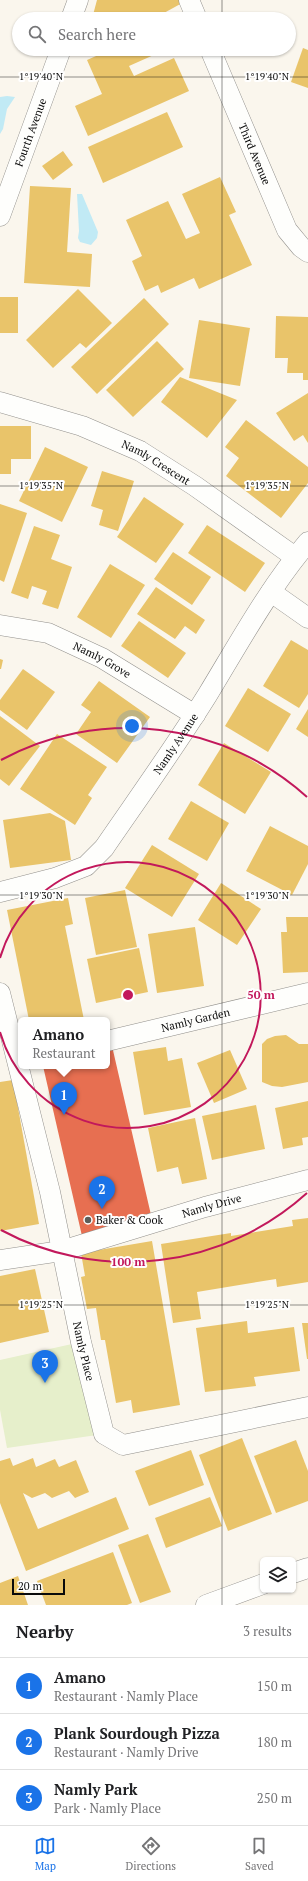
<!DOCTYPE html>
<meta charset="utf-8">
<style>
:root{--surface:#fff;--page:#f6f6f6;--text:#202124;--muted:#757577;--line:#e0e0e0;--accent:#1a73e8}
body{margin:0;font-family:"PT Serif",serif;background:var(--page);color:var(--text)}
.controls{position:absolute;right:12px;bottom:12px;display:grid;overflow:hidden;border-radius:6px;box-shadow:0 1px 3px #0004}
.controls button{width:36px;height:36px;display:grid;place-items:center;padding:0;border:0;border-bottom:1px solid var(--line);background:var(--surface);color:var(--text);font:20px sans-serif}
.scale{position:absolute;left:12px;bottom:10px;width:53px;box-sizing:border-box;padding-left:4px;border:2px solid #0a0a0a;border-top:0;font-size:11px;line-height:14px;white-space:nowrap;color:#0a0a0a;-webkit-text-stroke:3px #fff;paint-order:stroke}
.you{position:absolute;left:132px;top:726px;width:14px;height:14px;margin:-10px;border:3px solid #fff;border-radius:50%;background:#1a73e8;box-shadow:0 0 0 6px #1a73e833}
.badge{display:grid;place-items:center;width:26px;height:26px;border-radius:50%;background:var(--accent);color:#fff;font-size:13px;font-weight:700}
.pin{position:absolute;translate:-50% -33px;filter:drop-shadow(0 1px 2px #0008)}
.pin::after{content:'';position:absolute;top:21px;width:14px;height:12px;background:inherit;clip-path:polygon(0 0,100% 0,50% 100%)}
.popup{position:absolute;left:18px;top:1017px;width:92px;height:52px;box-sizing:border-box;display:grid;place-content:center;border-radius:6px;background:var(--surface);filter:drop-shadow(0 1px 3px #0005);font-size:13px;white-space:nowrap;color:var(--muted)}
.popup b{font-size:15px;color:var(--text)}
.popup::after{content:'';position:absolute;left:50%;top:100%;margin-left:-8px;border:8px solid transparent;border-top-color:var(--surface)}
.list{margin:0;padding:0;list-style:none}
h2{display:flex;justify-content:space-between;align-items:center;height:52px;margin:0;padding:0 16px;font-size:17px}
h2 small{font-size:13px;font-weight:400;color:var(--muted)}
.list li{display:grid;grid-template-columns:26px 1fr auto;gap:12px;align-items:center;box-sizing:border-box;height:56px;padding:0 16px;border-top:1px solid var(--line)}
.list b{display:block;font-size:15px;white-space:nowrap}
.list p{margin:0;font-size:13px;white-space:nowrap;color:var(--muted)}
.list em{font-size:13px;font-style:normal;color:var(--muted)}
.icon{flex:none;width:22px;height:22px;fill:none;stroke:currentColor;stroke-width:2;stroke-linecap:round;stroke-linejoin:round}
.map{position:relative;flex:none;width:308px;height:1605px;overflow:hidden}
.search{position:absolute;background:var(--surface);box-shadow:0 1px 3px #0004;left:12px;right:12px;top:12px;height:44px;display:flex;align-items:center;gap:10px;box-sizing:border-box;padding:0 14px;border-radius:22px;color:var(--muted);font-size:15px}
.sheet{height:220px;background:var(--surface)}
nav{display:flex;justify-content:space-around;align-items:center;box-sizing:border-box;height:56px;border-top:1px solid var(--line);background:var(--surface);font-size:11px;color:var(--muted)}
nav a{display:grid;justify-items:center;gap:2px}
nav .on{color:var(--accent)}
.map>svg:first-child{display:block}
.green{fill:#e6efcb}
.water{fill:#c1eaf5}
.homes{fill:#e9c46a}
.shops{fill:#e76f51}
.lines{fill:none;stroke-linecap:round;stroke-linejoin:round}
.street-casing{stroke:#92908c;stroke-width:21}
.street{stroke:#fefefc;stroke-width:20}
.ticks{fill:none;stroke:#0a0a0a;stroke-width:1;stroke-opacity:0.45}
.ring{fill:none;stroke:#c2185b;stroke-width:2}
.poi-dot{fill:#5e5d59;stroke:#fff;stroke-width:1.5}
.labels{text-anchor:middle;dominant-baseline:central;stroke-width:4;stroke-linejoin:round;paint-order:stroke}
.street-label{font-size:11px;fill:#0a0a0a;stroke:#fff}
.poi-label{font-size:11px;fill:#0a0a0a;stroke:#fff;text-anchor:start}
.ticks-label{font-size:10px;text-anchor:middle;fill:#0a0a0a;stroke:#fff;stroke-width:4;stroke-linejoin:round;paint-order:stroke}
.centre{fill:#c2185b;stroke:#fff;stroke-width:2}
.ring-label{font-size:12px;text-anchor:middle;font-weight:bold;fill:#c2185b;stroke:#fff;stroke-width:4;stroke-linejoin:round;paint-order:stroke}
</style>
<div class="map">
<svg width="308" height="1605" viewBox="0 0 308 1605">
<rect width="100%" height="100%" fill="#faf6ed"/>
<path class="green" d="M 81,1342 L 104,1434 L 7,1448 L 0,1410 L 0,1360 Z"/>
<g class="water">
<path d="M 7,96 L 15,97 L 7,109 L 3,129 L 0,134 L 0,97 Z"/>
<path d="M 77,194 L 82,194 L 98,232 L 97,238 L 91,245 L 80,242 L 78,238 L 79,231 Z"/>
</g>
<g class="homes">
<path d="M 97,0 L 183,0 L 184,2 L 153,19 L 95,19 L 93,15 Z"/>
<path d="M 303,48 L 308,50 L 308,88 L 291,82 Z"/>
<path d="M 112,49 L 154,49 L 156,54 L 129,66 L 134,76 L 174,58 L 189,91 L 88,136 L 75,106 L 102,94 L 87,60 Z"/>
<path d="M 167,112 L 183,147 L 103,183 L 88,147 Z"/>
<path d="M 63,151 L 73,165 L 53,180 L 42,166 Z"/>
<path d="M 220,177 L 236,212 L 229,215 L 252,265 L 199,289 L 194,278 L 161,293 L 158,285 L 145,291 L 132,261 L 142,256 L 126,220 L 168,201 L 186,239 L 200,233 L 182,194 Z"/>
<path d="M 30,186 L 71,188 L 67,252 L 92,254 L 90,287 L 24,283 Z"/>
<path d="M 78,289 L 112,323 L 86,348 L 80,343 L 53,368 L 26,340 Z"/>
<rect x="0" y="297" width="18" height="36"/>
<path d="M 144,298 L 169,324 L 97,394 L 71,367 Z"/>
<path d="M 276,316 L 308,317 L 308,380 L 303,380 L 303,373 L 287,373 L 288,358 L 275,358 Z"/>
<path d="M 199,320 L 250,328 L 240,386 L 189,378 Z"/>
<path d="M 157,341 L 184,369 L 133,417 L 106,390 Z"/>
<path d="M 180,377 L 237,400 L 207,438 L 161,402 Z"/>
<path d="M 308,393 L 308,443 L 303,435 L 294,441 L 276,413 Z"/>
<path d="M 246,420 L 308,467 L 308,483 L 281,518 L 226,476 L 239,458 L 225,447 Z"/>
<path d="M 0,426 L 31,426 L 31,459 L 11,459 L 11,474 L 0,474 Z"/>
<path d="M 45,447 L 88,467 L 62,522 L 19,501 Z"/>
<path d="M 102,471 L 134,481 L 118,531 L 99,525 L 103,510 L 91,506 Z"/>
<path d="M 144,497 L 184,524 L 156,563 L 117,537 Z"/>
<path d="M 0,504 L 27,513 L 4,582 L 0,580 Z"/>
<path d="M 207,525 L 265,563 L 245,592 L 188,553 Z"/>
<path d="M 34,526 L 60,535 L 51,559 L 72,567 L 58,609 L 42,604 L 47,591 L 32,586 L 28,599 L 11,593 Z"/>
<path d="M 173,552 L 211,577 L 192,605 L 154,579 Z"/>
<path d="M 110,564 L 145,585 L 111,638 L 77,617 Z"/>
<path d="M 156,587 L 205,620 L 196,634 L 185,626 L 175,639 L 137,614 Z"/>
<path d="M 139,621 L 186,653 L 168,678 L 121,646 Z"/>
<path d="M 291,640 L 308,650 L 308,694 L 299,708 L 263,686 Z"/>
<path d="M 0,659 L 3,660 L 1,669 L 0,669 Z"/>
<path d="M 23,669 L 55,692 L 27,730 L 0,710 L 0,700 Z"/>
<path d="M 99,681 L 150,717 L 117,763 L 76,734 L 91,712 L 81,705 Z"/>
<path d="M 248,688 L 291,714 L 268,752 L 225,726 Z"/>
<path d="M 308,709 L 308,737 L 296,729 Z"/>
<path d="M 0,716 L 40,746 L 9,786 L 0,779 Z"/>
<path d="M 57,734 L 107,767 L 88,795 L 92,798 L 75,825 L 20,789 Z"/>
<path d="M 224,743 L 271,772 L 245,814 L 198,785 Z"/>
<path d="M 191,801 L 229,823 L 207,861 L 168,839 Z"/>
<path d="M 50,813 L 65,821 L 71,860 L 10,868 L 3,820 Z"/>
<path d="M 270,826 L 308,846 L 308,864 L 292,895 L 246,871 Z"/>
<path d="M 152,845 L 199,874 L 172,917 L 125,888 Z"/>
<path d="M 221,883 L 261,909 L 237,945 L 198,920 Z"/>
<path d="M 125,890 L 137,947 L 96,955 L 85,898 Z"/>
<path d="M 68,898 L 73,924 L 65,926 L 84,1020 L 29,1020 L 7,910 Z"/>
<path d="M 286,917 L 308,917 L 308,972 L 283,973 L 281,932 L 287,932 Z"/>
<path d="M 195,927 L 204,986 L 157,993 L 148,934 Z"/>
<path d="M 139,948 L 148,992 L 96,1003 L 87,959 Z"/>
<path d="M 286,1035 L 299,1044 L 308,1044 L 308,1082 L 282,1087 L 272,1086 L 262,1082 L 262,1044 L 267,1039 L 275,1036 Z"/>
<path d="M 166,1047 L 168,1061 L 182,1058 L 191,1107 L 144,1115 L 133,1052 Z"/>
<path d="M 230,1050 L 247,1089 L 214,1103 L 197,1063 Z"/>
<path d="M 13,1080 L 39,1224 L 0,1231 L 0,1082 Z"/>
<path d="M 308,1101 L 308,1137 L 302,1138 L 303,1145 L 283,1149 L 275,1108 Z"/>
<path d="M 256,1105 L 265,1149 L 212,1160 L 202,1116 Z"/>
<path d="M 195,1118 L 207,1179 L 182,1184 L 178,1167 L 157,1172 L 148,1128 Z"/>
<path d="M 308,1218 L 308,1282 L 277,1287 L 276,1279 L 197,1292 L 201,1319 L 173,1323 L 161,1244 L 231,1233 L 231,1236 L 293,1226 L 292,1220 Z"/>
<path d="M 152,1241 L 180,1405 L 133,1413 L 131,1400 L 116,1403 L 105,1340 L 101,1340 L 96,1308 L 87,1309 L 81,1277 L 85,1276 L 81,1253 Z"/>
<path d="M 35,1269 L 49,1332 L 0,1343 L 0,1276 Z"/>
<path d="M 247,1321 L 248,1333 L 294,1327 L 300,1371 L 254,1377 L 256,1386 L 205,1392 L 196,1328 Z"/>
<path d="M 302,1323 L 308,1323 L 308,1359 L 307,1359 Z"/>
<path d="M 242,1438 L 272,1514 L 228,1531 L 199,1455 Z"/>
<path d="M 296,1440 L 308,1471 L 308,1501 L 276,1513 L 254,1456 Z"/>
<path d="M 191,1450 L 204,1485 L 149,1506 L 135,1471 Z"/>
<path d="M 10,1458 L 13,1466 L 33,1458 L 36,1467 L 55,1459 L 59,1467 L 76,1460 L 89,1492 L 75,1498 L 69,1491 L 52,1498 L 45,1493 L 32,1498 L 23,1493 L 38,1529 L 116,1497 L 129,1529 L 26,1571 L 0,1503 L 0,1461 Z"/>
<path d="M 210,1497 L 222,1526 L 166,1548 L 155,1518 Z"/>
<path d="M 148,1534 L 171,1592 L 140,1603 L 118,1545 Z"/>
<path d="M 113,1552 L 132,1603 L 127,1605 L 46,1605 L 37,1581 Z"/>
<path d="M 18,1576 L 28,1605 L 0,1605 L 0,1583 Z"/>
</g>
<path class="shops" d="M 112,1046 L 151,1215 L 82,1236 L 43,1066 L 107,1066 L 107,1047 Z"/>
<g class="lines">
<defs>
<g id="street">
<path d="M 189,0 L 197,19"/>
<path d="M 71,19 L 78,0"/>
<path id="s1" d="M 210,49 L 287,230 L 301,247 L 308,252"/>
<path id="s2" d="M 0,216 L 61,49"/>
<path id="s3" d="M 0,402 L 82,426 L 140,451 L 195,486 L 295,557"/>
<path d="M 271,592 L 308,618"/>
<path id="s4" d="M 0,625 L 48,633 L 102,658 L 195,715"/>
<path id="s5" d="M 0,892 L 55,878 L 86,866 L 104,848 C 139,797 175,747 208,694 C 239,643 269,588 308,542"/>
<path id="s6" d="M 0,993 L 50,1192 L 81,1342 L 104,1434 L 123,1445 L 308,1407"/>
<path id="s7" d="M 107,1041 L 308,993"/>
<path id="s8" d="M 0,1260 L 61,1251 L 205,1207 L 308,1180"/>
<path d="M 293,1573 L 308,1568"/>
<path d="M 206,1605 L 263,1584"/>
</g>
</defs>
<use href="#street" class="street-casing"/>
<use href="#street" class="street"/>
</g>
<path class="ticks" d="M 222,0 L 222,19M 222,49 L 222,1605M 0,77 L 308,77M 0,486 L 308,486M 0,895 L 308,895M 0,1305 L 308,1305"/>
<g class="ring">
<path d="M0 958A133 133 0 1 1 0 1032"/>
<path d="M307 1193A267 267 0 0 1 1 1230M1 760A267 267 0 0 1 307 797"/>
</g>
<circle class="poi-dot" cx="88" cy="1220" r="4"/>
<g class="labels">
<g class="street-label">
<text stroke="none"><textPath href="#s2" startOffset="89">Fourth Avenue</textPath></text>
<text stroke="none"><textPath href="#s1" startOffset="114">Third Avenue</textPath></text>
<text stroke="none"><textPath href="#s3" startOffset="168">Namly Crescent</textPath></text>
<text stroke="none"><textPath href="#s4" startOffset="109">Namly Grove</textPath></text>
<text stroke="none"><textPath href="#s5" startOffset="242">Namly Avenue</textPath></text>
<text stroke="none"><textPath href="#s7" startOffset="91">Namly Garden</textPath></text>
<text stroke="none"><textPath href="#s8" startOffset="219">Namly Drive</textPath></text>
<text stroke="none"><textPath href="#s6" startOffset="368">Namly Place</textPath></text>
</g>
<g class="poi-label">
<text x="96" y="1220">Baker &amp; Cook</text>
</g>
</g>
<g class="ticks-label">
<text x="41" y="80">1°19'40"N</text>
<text x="267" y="80">1°19'40"N</text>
<text x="41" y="489">1°19'35"N</text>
<text x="267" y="489">1°19'35"N</text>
<text x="41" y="899">1°19'30"N</text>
<text x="267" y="899">1°19'30"N</text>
<text x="41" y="1308">1°19'25"N</text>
<text x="267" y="1308">1°19'25"N</text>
</g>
<circle cx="128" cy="995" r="6" class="centre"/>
<g class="ring-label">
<text x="261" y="999">50 m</text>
<text x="128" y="1266">100 m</text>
</g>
</svg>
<div class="controls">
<button><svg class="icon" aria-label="layers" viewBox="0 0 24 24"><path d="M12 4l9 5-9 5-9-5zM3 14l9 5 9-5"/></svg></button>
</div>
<div class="scale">20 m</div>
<div class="you"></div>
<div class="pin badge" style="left:64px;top:1115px">1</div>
<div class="popup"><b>Amano</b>Restaurant</div>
<div class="pin badge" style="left:102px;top:1209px">2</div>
<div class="pin badge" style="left:45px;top:1383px">3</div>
<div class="search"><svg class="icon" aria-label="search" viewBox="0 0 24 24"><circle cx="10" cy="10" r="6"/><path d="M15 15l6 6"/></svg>Search here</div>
</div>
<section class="sheet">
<h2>Nearby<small>3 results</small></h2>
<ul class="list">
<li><span class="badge">1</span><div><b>Amano</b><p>Restaurant · Namly Place</p></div><em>150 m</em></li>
<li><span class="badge">2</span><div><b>Plank Sourdough Pizza</b><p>Restaurant · Namly Drive</p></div><em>180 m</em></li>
<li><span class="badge">3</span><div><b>Namly Park</b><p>Park · Namly Place</p></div><em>250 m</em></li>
</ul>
</section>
<nav>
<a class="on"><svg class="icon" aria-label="map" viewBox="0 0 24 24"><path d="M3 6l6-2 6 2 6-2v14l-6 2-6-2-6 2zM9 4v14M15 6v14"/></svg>Map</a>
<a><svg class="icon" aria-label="directions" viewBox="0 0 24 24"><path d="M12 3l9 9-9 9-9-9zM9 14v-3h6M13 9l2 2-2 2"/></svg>Directions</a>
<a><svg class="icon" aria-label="saved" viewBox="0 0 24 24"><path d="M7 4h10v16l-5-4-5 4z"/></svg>Saved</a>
</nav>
